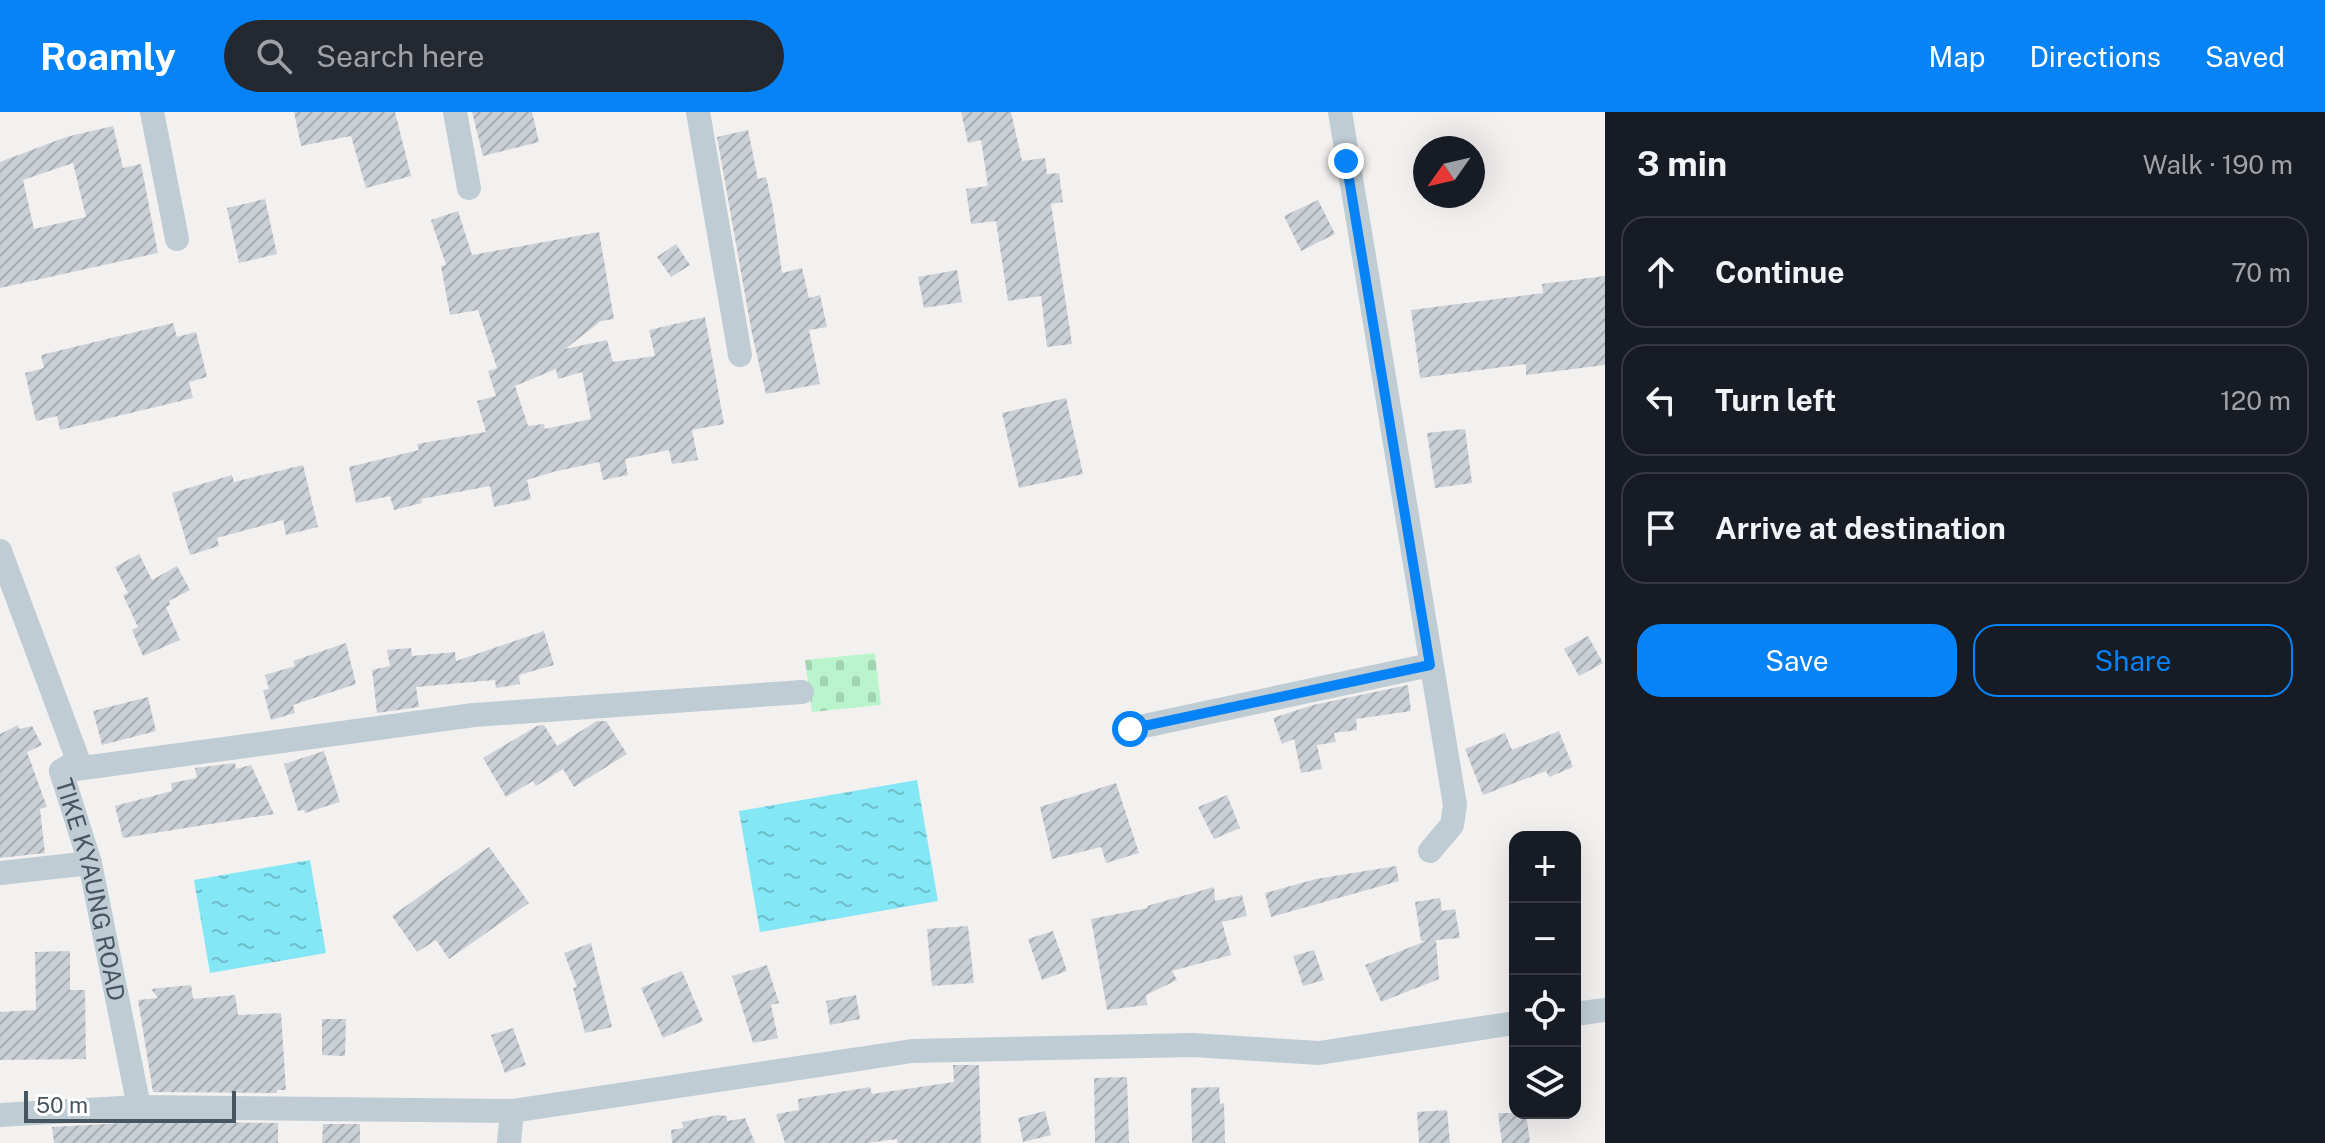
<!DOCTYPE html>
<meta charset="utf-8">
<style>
:root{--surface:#171b24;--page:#242831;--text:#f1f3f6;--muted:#9ea1a6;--line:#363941;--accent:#0683f6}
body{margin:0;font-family:"Public Sans",sans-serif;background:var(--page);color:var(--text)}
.controls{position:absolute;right:24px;bottom:24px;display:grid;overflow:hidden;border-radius:16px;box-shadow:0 8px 32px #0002}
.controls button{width:72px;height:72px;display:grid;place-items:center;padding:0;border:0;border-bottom:2px solid var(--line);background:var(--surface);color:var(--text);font:40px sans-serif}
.compass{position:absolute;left:1413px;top:24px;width:72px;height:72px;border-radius:50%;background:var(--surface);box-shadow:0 8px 32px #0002;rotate:236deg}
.scale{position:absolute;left:24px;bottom:20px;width:212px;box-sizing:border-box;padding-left:8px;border:4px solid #465560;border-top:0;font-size:22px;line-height:28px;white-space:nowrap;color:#465560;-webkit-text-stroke:6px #fff;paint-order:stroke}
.stop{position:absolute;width:24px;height:24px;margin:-18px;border:6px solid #0683f6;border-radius:50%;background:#fff}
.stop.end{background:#0683f6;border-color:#fff;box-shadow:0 2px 8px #0008}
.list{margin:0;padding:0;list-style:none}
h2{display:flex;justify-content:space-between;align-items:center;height:104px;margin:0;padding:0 32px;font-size:34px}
h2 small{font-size:26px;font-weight:400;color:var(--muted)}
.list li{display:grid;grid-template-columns:52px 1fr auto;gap:24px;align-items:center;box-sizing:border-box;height:112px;margin:0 16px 16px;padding:0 16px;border:2px solid var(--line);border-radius:24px}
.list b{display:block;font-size:30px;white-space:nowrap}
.list em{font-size:26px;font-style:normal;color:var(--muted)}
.actions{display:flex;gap:16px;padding:24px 32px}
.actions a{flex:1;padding:18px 0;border:2px solid var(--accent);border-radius:24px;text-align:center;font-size:28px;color:var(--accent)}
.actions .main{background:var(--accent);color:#fff}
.icon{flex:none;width:44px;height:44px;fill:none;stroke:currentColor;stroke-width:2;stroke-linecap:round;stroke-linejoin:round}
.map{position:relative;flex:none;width:1605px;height:1031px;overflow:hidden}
header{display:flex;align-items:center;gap:48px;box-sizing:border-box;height:112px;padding:0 40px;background:var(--accent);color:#fff}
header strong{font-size:38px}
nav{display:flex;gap:44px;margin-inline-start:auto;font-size:28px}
.search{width:560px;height:72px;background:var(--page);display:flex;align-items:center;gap:20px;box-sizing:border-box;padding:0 28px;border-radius:44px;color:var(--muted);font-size:30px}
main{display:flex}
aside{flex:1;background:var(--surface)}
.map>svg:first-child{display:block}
.cemetery{fill:url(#cemetery-stones)}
.water{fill:url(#water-ripples)}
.building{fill:url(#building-hatch);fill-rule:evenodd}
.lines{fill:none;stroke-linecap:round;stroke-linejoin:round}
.street{stroke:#bfccd3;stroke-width:24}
.route{stroke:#0683f6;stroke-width:10}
.labels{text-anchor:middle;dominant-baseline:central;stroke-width:8;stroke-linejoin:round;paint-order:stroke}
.street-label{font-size:24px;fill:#465560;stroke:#fff}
</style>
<header>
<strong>Roamly</strong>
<div class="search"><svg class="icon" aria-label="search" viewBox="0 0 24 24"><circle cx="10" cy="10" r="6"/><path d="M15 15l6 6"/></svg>Search here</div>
<nav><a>Map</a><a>Directions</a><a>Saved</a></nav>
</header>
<main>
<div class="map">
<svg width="1605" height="1031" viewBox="0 0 1605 1031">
<defs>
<pattern id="cemetery-stones" width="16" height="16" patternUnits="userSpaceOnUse" patternTransform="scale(2)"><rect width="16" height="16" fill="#baf4cc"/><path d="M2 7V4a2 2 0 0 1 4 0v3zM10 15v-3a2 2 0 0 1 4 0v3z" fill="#a1d3b2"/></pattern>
<pattern id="water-ripples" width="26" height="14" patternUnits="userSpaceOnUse" patternTransform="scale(2)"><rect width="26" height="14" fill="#83e7f5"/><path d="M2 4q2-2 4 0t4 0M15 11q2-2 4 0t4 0" fill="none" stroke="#6dbeca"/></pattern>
<pattern id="building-hatch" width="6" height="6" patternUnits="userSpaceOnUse" patternTransform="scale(2)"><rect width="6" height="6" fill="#cbd0d6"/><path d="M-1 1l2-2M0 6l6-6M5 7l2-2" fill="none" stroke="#a7acb1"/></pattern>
</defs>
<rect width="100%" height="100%" fill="#f3f0f0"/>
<path class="cemetery" d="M 875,541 L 881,593 L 812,600 L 805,548 Z"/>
<g class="water">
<path d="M 917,668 L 938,789 L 760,820 L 739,699 Z"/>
<path d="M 310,748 L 326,841 L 210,861 L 194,768 Z"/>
</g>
<g class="building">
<path d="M 294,0 L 395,0 L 411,64 L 366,76 L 351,24 L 301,34 Z"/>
<path d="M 472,0 L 532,0 L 539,30 L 483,44 Z"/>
<path d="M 961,0 L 1011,0 L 1022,49 L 1045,46 L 1047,62 L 1059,61 L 1063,90 L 1051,92 L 1072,232 L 1047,235 L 1041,184 L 1008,189 L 996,109 L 971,112 L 966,77 L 988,74 L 981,28 L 968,31 Z"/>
<path d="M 113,14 L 123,56 L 141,52 L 158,141 L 0,176 L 0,50 L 66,25 ZM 73,51 L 86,105 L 34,117 L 23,68 Z"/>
<path d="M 748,18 L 758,67 L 766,65 L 773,96 L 782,161 L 802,156 L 809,186 L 820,183 L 827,215 L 809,218 L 820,272 L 766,282 L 752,222 L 717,25 Z"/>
<path d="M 265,87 L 277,142 L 239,151 L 227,96 Z"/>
<path d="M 1318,88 L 1335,122 L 1301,139 L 1284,104 Z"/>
<path d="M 458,99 L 472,143 L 599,120 L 614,207 L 601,209 L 565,237 L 607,228 L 613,250 L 655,244 L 649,218 L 705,205 L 724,312 L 692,318 L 698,348 L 672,352 L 669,338 L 625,347 L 628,363 L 603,368 L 599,350 L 553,360 L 527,368 L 531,387 L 494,395 L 490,374 L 421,387 L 422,391 L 394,398 L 390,384 L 356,391 L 349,355 L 419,338 L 417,332 L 486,320 L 477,289 L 496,284 L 488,259 L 497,256 L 478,198 L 450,203 L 441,154 L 446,153 L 431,108 ZM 556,257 L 558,267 L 582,260 L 591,307 L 545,317 L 544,312 L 528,314 L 515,274 Z"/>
<path d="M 676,132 L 690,153 L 671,165 L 657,145 Z"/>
<path d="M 957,158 L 962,190 L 924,196 L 918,165 Z"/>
<path d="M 1605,164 L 1605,253 L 1526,263 L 1526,252 L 1420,266 L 1411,198 L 1543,181 L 1542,172 Z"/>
<path d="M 173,211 L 177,225 L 196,220 L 207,265 L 189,270 L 193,286 L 60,318 L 57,304 L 36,309 L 25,261 L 44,256 L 41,243 Z"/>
<path d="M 1066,286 L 1083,362 L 1019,376 L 1002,301 Z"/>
<path d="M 1465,317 L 1472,371 L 1435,376 L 1427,321 Z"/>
<path d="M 303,353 L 318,415 L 286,423 L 283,408 L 217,426 L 219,434 L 190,443 L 172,381 L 232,363 L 234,370 Z"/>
<path d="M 139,442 L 152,468 L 177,454 L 190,478 L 169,489 L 170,493 L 166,495 L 180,528 L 143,544 L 132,518 L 138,515 L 123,483 L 128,481 L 115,455 Z"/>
<path d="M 544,519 L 554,553 L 519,563 L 520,572 L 496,576 L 495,568 L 416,575 L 419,595 L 377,601 L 372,558 L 390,554 L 387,538 L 411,536 L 412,544 L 455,540 L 456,549 Z"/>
<path d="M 1588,524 L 1603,551 L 1579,564 L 1564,537 Z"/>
<path d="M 346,531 L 356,572 L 293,593 L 295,601 L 271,608 L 263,578 L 269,577 L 265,563 L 295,554 L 293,549 Z"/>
<path d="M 1408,573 L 1411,599 L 1356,607 L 1357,618 L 1334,621 L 1336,630 L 1317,633 L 1322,657 L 1301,661 L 1294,627 L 1282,632 L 1273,606 L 1313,593 Z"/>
<path d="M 148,585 L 156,619 L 102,633 L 93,599 Z"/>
<path d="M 597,609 L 606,609 L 627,642 L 574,675 L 563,657 L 536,674 L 533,669 L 506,685 L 483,646 L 537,614 L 544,613 L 557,634 Z"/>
<path d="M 18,613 L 19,617 L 32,614 L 42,633 L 27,640 L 47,695 L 40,697 L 45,741 L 0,746 L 0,622 Z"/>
<path d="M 1559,619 L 1573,655 L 1549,665 L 1546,659 L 1483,683 L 1465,637 L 1505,621 L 1512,638 Z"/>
<path d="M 324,639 L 340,690 L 305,701 L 304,698 L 298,699 L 284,652 Z"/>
<path d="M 235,651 L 236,657 L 251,653 L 274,702 L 123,726 L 115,694 L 172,679 L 171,671 L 197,666 L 195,656 Z"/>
<path d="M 1116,671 L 1139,741 L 1106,751 L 1101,735 L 1052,747 L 1040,695 Z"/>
<path d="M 1227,683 L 1240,716 L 1214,727 L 1198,695 Z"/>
<path d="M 489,735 L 529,791 L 449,847 L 436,828 L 417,840 L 392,804 Z"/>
<path d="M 1396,754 L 1399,769 L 1271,805 L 1265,781 L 1316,767 Z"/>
<path d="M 1214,775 L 1215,789 L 1242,783 L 1247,804 L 1222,810 L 1231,843 L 1172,859 L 1177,868 L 1146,883 L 1147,893 L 1107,898 L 1091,807 L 1148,796 L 1147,794 Z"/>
<path d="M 1440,786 L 1442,799 L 1455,797 L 1460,826 L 1436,828 L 1439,867 L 1381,890 L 1365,853 L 1426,829 L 1421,829 L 1415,790 Z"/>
<path d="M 968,814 L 974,871 L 932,874 L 927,817 Z"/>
<path d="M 1053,819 L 1067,859 L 1042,868 L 1028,827 Z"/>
<path d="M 591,831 L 612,915 L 585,921 L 573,876 L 577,875 L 564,841 Z"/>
<path d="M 1314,838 L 1324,868 L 1303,874 L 1293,844 Z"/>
<path d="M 70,839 L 70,878 L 85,878 L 86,947 L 0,948 L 0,900 L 36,898 L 35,840 Z"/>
<path d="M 767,853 L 779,891 L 771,893 L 778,926 L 753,931 L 732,864 Z"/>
<path d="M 682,859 L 703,909 L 663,926 L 641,876 Z"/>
<path d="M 191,873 L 193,887 L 235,883 L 238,903 L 281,901 L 286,978 L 277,978 L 277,981 L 153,980 L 138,888 L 158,886 L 151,877 Z"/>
<path d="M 856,883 L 860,907 L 830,913 L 826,889 Z"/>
<path d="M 322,907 L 346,907 L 345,944 L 322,943 Z"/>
<path d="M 513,916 L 526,953 L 505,961 L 491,923 Z"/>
<path d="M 953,953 L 979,953 L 981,1031 L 897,1031 L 897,1027 L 867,1031 L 785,1031 L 776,1002 L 799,998 L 798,987 L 870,975 L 872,982 L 954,970 Z"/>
<path d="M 1127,965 L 1129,1031 L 1095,1031 L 1094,966 Z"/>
<path d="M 1219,975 L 1220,992 L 1224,991 L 1225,1031 L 1192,1031 L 1191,976 Z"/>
<path d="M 1447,998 L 1450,1031 L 1419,1031 L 1417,1000 Z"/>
<path d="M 1045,999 L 1051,1023 L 1023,1030 L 1018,1006 Z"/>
<path d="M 1498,1001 L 1526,1001 L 1530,1031 L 1502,1031 Z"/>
<path d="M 718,1003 L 727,1004 L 727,1009 L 745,1006 L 755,1031 L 672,1031 L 671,1018 L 683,1016 L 682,1010 Z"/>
<path d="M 139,1010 L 278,1011 L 278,1031 L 54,1031 L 52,1015 Z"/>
<path d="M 323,1012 L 360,1012 L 360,1031 L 322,1031 Z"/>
</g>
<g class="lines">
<g class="street">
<path d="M 152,0 L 177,127"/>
<path d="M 455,0 L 469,76"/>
<path d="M 698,0 L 740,243"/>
<path d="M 1340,0 L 1455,693 L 1452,713 L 1430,739"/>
<path id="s1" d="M 0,439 L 78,648 L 61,659 L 90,751 L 139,995"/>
<path d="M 1130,617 L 1430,553"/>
<path d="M 61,659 L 474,603 L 802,580"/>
<path d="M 0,761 L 90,751"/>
<path d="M 1575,902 L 1605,898"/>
<path d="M 0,1003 L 139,995 L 512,999 L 912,939 L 1192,933 L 1319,941 L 1515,911"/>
<path d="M 509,1031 L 512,999"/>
</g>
</g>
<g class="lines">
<path class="route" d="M 1130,617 L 1430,553 L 1346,49"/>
</g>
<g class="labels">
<g class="street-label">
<text stroke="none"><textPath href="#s1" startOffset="366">TIKE KYAUNG ROAD</textPath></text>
</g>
</g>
</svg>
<div class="controls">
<button>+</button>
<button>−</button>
<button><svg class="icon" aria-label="locate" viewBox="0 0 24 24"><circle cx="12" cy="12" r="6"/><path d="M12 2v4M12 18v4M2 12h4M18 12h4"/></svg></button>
<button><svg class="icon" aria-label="layers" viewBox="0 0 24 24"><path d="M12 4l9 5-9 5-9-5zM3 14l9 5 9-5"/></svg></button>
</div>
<svg class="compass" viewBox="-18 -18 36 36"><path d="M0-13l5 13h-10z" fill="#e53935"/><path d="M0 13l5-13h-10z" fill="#9ea1a6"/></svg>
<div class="scale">50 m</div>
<div class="stop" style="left:1130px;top:617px"></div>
<div class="stop end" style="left:1346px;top:49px"></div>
</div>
<aside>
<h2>3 min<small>Walk · 190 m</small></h2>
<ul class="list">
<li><svg class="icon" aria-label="ahead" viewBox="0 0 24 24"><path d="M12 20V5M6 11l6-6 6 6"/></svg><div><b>Continue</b></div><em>70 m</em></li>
<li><svg class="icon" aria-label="left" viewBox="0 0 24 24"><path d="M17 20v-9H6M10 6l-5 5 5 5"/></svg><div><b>Turn left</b></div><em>120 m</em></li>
<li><svg class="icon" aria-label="arrive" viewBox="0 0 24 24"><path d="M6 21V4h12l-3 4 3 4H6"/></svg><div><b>Arrive at destination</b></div></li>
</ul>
<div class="actions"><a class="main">Save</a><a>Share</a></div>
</aside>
</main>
